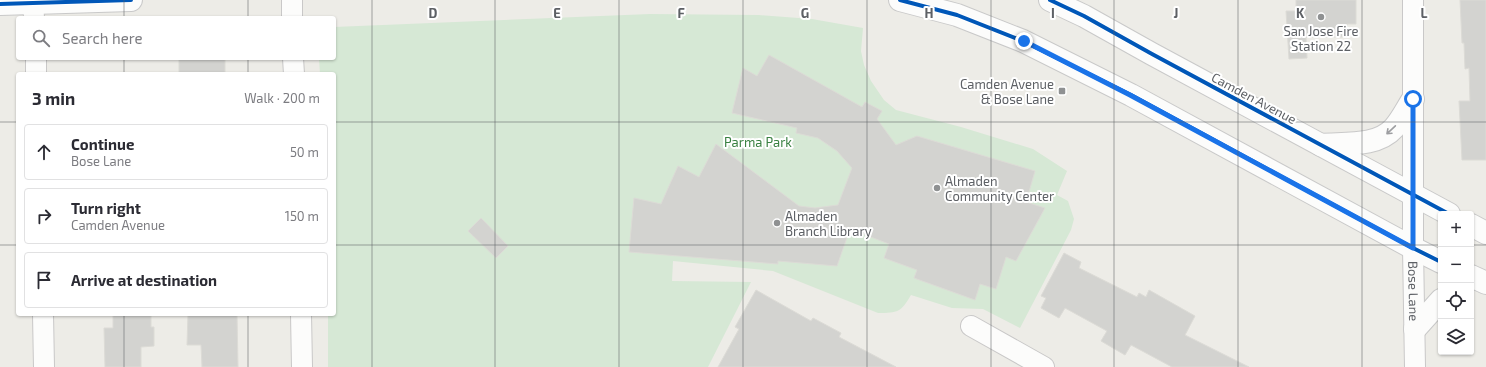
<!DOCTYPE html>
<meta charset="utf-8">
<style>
:root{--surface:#fff;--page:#f2f2f3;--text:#2b2b33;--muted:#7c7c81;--line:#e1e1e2}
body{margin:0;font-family:"Exo 2",sans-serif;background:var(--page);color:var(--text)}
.controls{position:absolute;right:12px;bottom:12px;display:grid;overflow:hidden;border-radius:4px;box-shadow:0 1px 3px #0004}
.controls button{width:36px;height:36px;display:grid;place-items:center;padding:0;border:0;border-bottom:1px solid var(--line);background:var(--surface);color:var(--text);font:20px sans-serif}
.stop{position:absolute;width:12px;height:12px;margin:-9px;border:3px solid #1a73e8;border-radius:50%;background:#fff}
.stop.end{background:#1a73e8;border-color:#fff;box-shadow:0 1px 4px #0008}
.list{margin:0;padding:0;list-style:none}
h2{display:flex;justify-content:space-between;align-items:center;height:52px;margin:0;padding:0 16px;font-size:17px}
h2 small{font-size:13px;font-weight:400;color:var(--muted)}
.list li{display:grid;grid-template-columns:26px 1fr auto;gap:12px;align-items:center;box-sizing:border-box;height:56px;margin:0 8px 8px;padding:0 8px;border:1px solid var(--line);border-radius:4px}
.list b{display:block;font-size:15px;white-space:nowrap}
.list p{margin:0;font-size:13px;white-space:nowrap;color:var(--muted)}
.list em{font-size:13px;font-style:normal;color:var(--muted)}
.icon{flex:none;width:22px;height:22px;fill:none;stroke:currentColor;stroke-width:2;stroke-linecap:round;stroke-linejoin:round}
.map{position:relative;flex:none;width:1486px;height:367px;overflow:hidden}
.search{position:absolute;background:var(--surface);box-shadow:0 1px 3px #0004;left:16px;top:16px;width:320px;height:44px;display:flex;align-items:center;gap:10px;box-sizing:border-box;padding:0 14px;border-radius:4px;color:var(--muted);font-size:15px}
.panel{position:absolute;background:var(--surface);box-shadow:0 1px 3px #0004;left:16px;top:72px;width:320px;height:244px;border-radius:4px}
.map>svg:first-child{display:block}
.green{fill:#d6e8d5}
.building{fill:#d3d3d0;stroke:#dcdbd6}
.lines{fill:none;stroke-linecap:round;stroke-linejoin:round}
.street-casing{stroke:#c9c8c8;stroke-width:22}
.secondary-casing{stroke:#c9c9c9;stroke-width:24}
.street{stroke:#fcfcfb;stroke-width:20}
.secondary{stroke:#fcfcfb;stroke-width:22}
.cycleway-casing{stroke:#fff;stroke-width:6}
.cycleway{stroke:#0057b8;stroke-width:4}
.oneway{stroke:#9d9ea1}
.route{stroke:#1a73e8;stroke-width:5}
.grid{fill:none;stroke:#5d6065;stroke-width:1;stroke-opacity:0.55}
.poi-dot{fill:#8f9192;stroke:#fff;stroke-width:1.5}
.labels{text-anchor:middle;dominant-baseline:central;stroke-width:4;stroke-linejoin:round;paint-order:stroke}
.poi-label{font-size:13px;fill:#5d6065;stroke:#fff;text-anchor:start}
.street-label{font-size:13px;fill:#5d6065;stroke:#fff}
.park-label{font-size:13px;fill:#398041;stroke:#fff}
.grid-label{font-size:13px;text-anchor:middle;font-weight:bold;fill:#5d6065;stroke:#fff;stroke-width:4;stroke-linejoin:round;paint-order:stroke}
</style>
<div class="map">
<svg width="1486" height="367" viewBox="0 0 1486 367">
<rect width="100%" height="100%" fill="#edece7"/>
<path class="green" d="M 650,14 L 759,15 L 812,19 L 863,28 L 861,51 L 864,65 L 871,81 L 884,100 L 896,110 L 961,127 L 1033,149 L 1067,171 L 1057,195 L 1068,201 L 1074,219 L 1071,230 L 1020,328 L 983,309 L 952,308 L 911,295 C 901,312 898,313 878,313 L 773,271 L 673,261 L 672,281 L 751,282 L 708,367 L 328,367 L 328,314 L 334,314 L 334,74 L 320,74 L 319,58 L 334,58 L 334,27 Z"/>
<g class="building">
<path d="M 1296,0 L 1356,0 L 1356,24 L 1347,24 L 1347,37 L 1306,37 L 1307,58 L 1289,59 L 1286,11 L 1296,11 Z"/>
<path d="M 1460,0 L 1486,0 L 1486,160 L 1462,160 L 1459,101 L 1470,101 L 1469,68 L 1465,69 L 1464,43 L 1462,43 Z"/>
<path d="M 769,55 L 862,107 L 865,102 L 882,111 L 877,119 L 896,145 L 917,136 L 1035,171 L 1026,202 L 1045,208 L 1016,261 L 1006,257 L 996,289 L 980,284 L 975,300 L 914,278 L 917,270 L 884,258 L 889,244 L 850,229 L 837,266 L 778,261 L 778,264 L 629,252 L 634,198 L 661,204 L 678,166 L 699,177 L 716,144 L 799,206 L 815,208 L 838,205 L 852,168 L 837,151 L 818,138 L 796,133 L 797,128 L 732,113 L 743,68 L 757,76 Z"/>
<rect x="179" y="58" width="46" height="16"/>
<path d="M 481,218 L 508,246 L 496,258 L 468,231 Z"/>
<path d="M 1064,253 L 1081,262 L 1079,268 L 1137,297 L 1139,293 L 1146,297 L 1149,290 L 1195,316 L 1185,335 L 1249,367 L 1172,367 L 1131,345 L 1125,355 L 1101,341 L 1107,331 L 1065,308 L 1059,318 L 1041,308 L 1046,298 L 1041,296 Z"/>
<path d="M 756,290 L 811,321 L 813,318 L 841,333 L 839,337 L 896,367 L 718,367 L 739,329 L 735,327 Z"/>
<path d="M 113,314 L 151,314 L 151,327 L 154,327 L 154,346 L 141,347 L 141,367 L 105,367 L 104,328 L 113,328 Z"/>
<path d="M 188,314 L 237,314 L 238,367 L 202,367 L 201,345 L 187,345 Z"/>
</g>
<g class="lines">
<defs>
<g id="street">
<path d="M 33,0 L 34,18"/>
<path d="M 292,0 L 292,18"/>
<path id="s1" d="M 1413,0 L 1413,248 L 1415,367"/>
<path d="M 36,58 L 36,74"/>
<path d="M 293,58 L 294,74"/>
<path d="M 43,314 L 44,367"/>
<path d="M 301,314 L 302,367"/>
<path d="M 971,326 L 1044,367"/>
</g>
<g id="secondary">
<path d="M 900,0 L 957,15 L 1023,41 L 1131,95 L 1413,248 L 1441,262"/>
<path d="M 1050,0 L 1084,16 L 1152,54 L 1449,214"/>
<path d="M 0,4 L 131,0"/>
<path d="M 1321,145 C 1345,143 1377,147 1394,128 C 1402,119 1407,108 1413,99"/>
<path d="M 1471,225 L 1486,233"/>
<path d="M 1471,276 L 1486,283"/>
<path d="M 1415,329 L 1441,300"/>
</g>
</defs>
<use href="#street" class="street-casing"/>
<use href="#secondary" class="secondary-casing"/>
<use href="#street" class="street"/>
<use href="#secondary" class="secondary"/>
<defs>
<g id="cycleway">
<path d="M 900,0 L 957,15 L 1023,41 L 1131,95 L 1413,248 L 1441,262"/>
<path d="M 1050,0 L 1084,16 L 1152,54 L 1449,214"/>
<path d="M 0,4 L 131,0"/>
</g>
</defs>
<use href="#cycleway" class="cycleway-casing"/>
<use href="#cycleway" class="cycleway"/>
</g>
<defs><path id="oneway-shaft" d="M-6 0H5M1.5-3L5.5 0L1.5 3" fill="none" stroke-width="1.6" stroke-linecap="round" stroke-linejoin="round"/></defs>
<use class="oneway" href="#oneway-shaft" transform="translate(1391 130) rotate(137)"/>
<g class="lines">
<path class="route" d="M 1024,41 L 1130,95 L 1413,248 L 1413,99"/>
</g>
<path class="grid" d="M 124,0 L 124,18M 248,0 L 248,18M 372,0 L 372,367M 495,0 L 495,367M 619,0 L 619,367M 743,0 L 743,367M 867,0 L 867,367M 991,0 L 991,367M 1114,0 L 1114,367M 1238,0 L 1238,367M 1362,0 L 1362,367M 124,58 L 124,74M 248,58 L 248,74M 0,122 L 18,122M 334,122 L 1486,122M 0,245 L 18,245M 334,245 L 1441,245M 1471,245 L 1486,245M 124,314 L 124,367M 248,314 L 248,367"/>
<g class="poi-dot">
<circle cx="1321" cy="17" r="4"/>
<rect x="1058" y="87" width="8" height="8" rx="2"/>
<circle cx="937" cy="188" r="4"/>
<circle cx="777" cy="223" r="4"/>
</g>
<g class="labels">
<g class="poi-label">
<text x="1321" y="31" text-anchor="middle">San Jose Fire<tspan x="1321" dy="15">Station 22</tspan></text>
<text x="1054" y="84" text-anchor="end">Camden Avenue<tspan x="1054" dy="15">&amp; Bose Lane</tspan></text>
<text x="945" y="181">Almaden<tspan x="945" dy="15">Community Center</tspan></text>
<text x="785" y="216">Almaden<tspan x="785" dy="15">Branch Library</tspan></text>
</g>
<g class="street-label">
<text transform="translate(1254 98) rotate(28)">Camden Avenue</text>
<text stroke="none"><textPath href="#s1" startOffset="291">Bose Lane</textPath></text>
</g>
<g class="park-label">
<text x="758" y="142">Parma Park</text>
</g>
</g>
<g class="grid-label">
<text x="433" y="18">D</text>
<text x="557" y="18">E</text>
<text x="681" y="18">F</text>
<text x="805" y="18">G</text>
<text x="929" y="18">H</text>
<text x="1053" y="18">I</text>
<text x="1176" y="18">J</text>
<text x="1300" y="18">K</text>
<text x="1424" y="18">L</text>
</g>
</svg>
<div class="controls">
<button>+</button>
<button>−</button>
<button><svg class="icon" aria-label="locate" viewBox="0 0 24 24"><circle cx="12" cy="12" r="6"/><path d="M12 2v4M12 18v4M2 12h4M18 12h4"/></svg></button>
<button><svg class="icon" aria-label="layers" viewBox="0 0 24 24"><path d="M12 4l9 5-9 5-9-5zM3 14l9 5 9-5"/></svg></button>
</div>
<div class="stop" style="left:1413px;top:99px"></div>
<div class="stop end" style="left:1024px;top:41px"></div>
<div class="search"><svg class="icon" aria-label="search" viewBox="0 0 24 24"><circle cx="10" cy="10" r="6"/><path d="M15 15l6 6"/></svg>Search here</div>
<section class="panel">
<h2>3 min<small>Walk · 200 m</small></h2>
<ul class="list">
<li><svg class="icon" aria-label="ahead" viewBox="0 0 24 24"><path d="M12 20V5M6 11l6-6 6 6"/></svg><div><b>Continue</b><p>Bose Lane</p></div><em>50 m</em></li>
<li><svg class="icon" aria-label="right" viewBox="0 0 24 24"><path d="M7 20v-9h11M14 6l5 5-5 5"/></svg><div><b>Turn right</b><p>Camden Avenue</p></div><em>150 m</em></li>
<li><svg class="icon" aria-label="arrive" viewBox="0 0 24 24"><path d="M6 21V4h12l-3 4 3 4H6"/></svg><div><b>Arrive at destination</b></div></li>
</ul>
</section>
</div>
